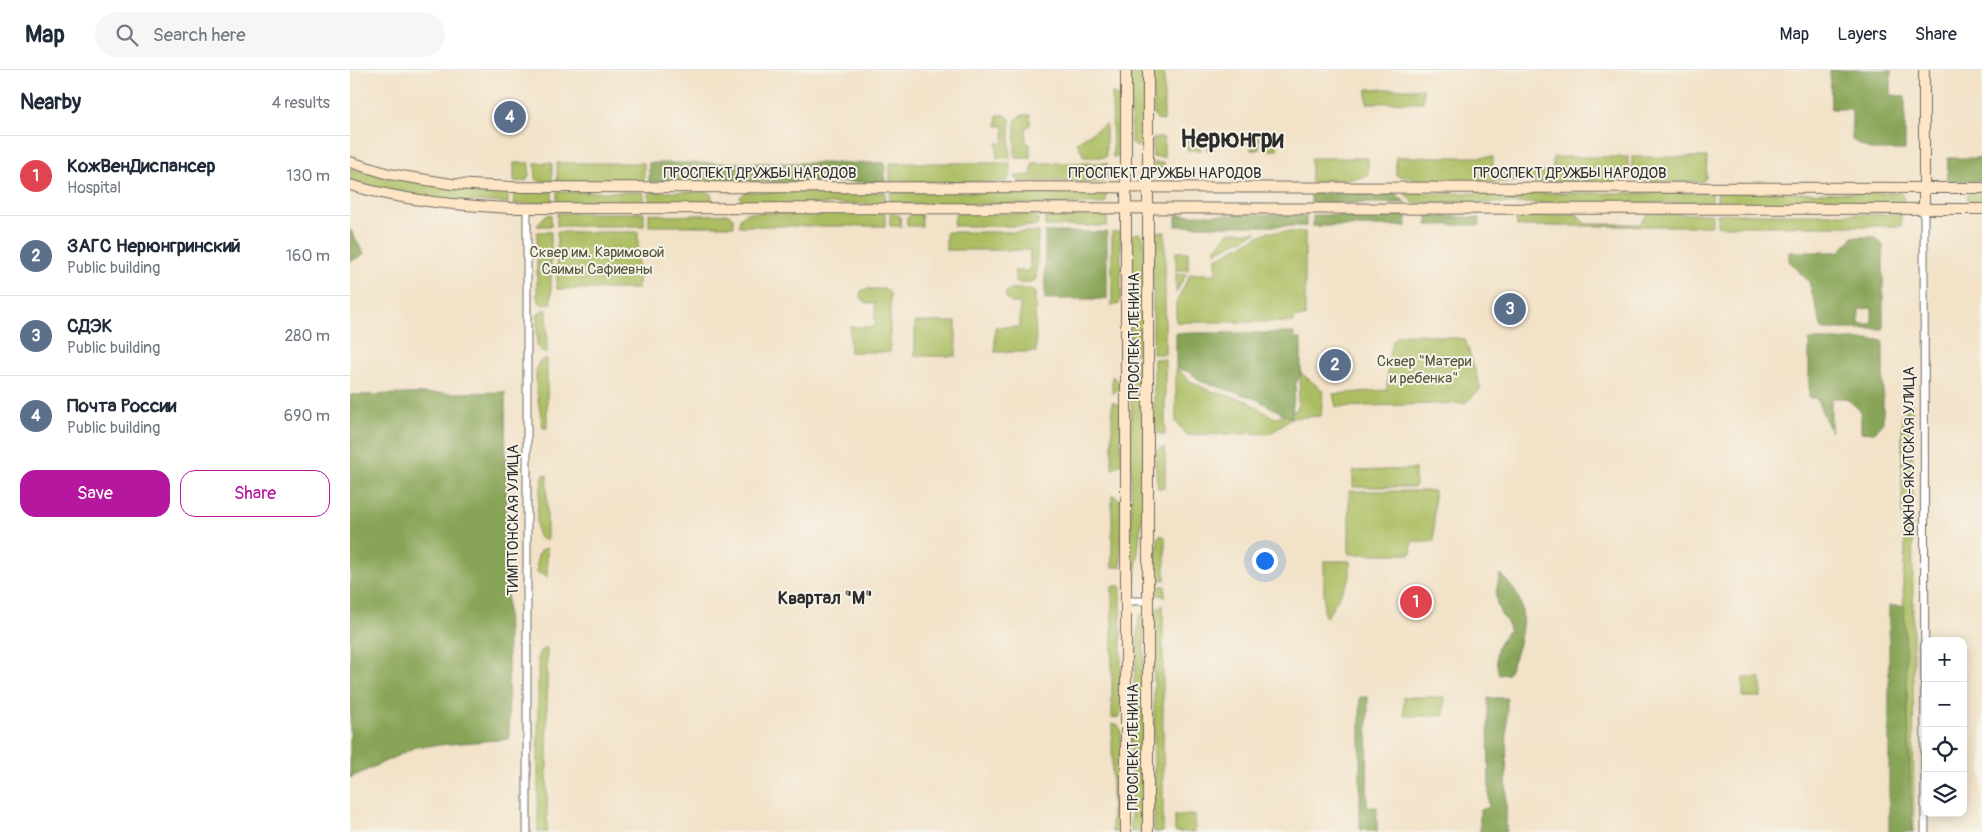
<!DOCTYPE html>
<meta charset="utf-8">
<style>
:root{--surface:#fff;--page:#f6f6f7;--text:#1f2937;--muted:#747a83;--line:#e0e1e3;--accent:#b5179e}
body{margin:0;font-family:Pangolin,sans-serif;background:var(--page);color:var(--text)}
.controls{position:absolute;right:15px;bottom:15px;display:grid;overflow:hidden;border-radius:10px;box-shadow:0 2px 12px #0003}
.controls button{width:45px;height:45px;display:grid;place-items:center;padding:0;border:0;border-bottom:1px solid var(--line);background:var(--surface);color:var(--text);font:25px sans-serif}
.you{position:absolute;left:914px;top:490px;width:18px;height:18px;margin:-12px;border:4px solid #fff;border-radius:50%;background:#1a73e8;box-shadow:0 0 0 8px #1a73e833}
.badge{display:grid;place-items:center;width:32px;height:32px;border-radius:50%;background:var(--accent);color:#fff;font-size:16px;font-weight:700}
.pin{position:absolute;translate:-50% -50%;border:2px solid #fff;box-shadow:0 1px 5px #0006}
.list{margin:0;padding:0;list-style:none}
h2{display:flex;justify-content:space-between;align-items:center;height:65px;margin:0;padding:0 20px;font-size:21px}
h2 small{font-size:16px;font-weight:400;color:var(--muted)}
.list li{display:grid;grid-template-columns:32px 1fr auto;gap:15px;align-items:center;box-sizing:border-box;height:80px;padding:0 20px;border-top:1px solid var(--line)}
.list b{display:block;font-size:19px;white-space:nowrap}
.list p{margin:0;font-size:16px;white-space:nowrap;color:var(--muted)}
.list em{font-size:16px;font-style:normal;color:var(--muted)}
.actions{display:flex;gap:10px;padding:15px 20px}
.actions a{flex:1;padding:11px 0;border:1px solid var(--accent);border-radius:15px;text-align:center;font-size:18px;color:var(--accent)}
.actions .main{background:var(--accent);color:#fff}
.icon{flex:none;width:28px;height:28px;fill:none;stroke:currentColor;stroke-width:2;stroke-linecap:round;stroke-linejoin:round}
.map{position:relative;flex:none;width:1632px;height:762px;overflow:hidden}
header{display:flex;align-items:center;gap:30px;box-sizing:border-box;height:70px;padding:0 25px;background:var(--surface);border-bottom:1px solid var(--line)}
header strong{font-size:24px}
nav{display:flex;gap:28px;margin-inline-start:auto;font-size:18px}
.search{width:350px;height:45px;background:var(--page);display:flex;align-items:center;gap:12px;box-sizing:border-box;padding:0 18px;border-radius:28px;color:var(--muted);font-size:19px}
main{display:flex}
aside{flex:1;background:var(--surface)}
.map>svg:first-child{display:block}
.green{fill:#abbd61;stroke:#6b7446}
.forest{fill:#88a457;stroke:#5a6841;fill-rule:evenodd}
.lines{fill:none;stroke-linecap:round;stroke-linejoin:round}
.street-casing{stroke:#716b62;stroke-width:9}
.secondary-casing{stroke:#716b62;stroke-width:12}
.street{stroke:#fff;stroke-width:7}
.secondary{stroke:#fde5c5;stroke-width:10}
.labels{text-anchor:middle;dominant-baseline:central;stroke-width:4;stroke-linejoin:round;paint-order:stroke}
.street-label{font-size:15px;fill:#2b2b2b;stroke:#f7f3e8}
.park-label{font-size:15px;fill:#51573b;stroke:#f7f3e8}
.quarter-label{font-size:18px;font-weight:bold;fill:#2b2b2b;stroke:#f7f3e8}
.town-label{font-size:25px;font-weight:bold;fill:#2b2b2b;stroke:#f7f3e8}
</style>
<header>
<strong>Map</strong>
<div class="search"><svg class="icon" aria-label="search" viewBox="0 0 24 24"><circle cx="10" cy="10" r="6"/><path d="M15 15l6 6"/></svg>Search here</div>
<nav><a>Map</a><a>Layers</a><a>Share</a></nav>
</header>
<main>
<aside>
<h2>Nearby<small>4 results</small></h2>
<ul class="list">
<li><span class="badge" style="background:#e0444e">1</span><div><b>КожВенДиспансер</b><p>Hospital</p></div><em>130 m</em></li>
<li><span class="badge" style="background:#5c6f8a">2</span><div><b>ЗАГС Нерюнгринский</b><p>Public building</p></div><em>160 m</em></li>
<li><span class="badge" style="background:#5c6f8a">3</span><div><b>СДЭК</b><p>Public building</p></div><em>280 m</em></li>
<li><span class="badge" style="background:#5c6f8a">4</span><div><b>Почта России</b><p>Public building</p></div><em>690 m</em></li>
</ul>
<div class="actions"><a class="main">Save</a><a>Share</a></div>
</aside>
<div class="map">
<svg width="1632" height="762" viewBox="0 0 1632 762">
<rect width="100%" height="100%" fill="#f7f3e8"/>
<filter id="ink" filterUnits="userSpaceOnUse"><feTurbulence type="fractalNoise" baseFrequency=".02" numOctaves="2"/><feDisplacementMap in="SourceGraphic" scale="10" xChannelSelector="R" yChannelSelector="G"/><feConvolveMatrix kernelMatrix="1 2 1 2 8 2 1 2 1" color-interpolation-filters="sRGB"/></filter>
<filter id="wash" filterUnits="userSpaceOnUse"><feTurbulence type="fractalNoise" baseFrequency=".0096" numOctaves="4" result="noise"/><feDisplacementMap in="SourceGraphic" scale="20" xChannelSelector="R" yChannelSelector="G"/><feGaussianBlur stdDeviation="1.12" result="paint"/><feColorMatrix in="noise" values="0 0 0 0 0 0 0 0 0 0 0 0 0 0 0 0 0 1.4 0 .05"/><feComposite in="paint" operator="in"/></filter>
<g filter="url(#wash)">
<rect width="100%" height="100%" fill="#f2e2c8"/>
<g class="green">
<path d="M 781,0 L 794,0 L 794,73 L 787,77 L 781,73 Z"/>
<path d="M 803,0 L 814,0 L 814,51 L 808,50 L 804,46 Z"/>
<path d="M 1017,19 L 1073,19 L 1073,32 L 1017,33 Z"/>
<path d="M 762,23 L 768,27 L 770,32 L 770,87 L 763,87 Z"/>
<path d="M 647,45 L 655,45 L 660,49 L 660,88 L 647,88 L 647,73 L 654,73 L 654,56 L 647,56 Z"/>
<path d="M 670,45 L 680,45 L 680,56 L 676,56 L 676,73 L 680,74 L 680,88 L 665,88 L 665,51 Z"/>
<path d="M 756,54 L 756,87 L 734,87 L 727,72 Z"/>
<rect x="837" y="67" width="14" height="13"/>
<path d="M 857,67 L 871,67 L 871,73 L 864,73 L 863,80 L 857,80 Z"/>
<path d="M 893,67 L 909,67 L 909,80 L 901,80 L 901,73 L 893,73 Z"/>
<rect x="914" y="67" width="13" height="13"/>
<rect x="803" y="68" width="11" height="19"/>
<path d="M 1046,87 L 1143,87 L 1143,103 L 1170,102 L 1169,110 L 1164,112 L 1078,112 L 1046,105 Z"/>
<path d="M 1203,87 L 1278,87 L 1278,106 L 1272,106 L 1266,112 L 1184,112 L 1179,110 L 1177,102 L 1203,102 Z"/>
<path d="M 1282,87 L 1357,87 L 1356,108 L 1351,112 L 1296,112 L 1290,106 L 1282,106 Z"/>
<path d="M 961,88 L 1018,88 L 1018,106 L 982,113 L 961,113 Z"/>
<path d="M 164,93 L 179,93 L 179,105 L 176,111 L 164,112 Z"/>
<path d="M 185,93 L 202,93 L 202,112 L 189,111 L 186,109 Z"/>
<rect x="207" y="93" width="87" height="19"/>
<path d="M 540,93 L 660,93 L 660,106 L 657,111 L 654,112 L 540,112 Z"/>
<path d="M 682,93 L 757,93 L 757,109 L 746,112 L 668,111 L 665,106 L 682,105 Z"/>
<path d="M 804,93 L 814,93 L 814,109 L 807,103 Z"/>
<path d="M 0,98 C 52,113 104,119 158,122 L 158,133 L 101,130 L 36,120 L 0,110 Z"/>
<path d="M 164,122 L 202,122 L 202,134 L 163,134 Z"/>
<rect x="207" y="122" width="87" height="12"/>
<path d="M 299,122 L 358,122 L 361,124 L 362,129 L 360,133 L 299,134 Z"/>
<path d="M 395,122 L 535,122 L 535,134 L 395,134 L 392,133 L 390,127 Z"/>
<path d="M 540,122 L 752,122 L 756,124 L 756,132 L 752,134 L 540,134 Z"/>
<path d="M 1367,122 L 1551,123 L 1555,128 L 1554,132 L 1551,133 L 1367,133 Z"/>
<path d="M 1632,122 L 1632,133 L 1618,131 L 1617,126 L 1620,123 Z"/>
<path d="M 1054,123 L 1362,123 L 1362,133 L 1063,133 Z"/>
<rect x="207" y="143" width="87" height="13"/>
<path d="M 299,143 L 321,146 L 379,144 L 383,148 L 384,156 L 299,156 Z"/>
<path d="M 396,143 L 535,143 L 535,156 L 389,156 L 390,148 Z"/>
<path d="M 540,143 L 550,146 L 551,156 L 540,156 Z"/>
<path d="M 563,143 L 571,143 L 572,156 L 557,156 L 557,148 Z"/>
<path d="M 606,143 L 684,144 L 688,148 L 688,156 L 603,156 Z"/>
<path d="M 757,143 L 757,156 L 695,156 L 695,148 L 699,144 Z"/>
<path d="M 201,144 L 201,156 L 187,156 L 194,147 Z"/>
<path d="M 1210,144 L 1227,144 L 1235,154 L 1290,154 L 1298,144 L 1362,144 L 1362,156 L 1167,156 L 1166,148 Z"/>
<rect x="1367" y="144" width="184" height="12"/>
<path d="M 187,162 L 201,162 L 201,233 L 194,235 L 190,233 L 187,227 Z"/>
<rect x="207" y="162" width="81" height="57"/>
<path d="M 596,162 L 688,162 L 686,209 C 681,214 672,215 666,211 L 664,201 L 680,201 L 680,180 L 596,180 Z"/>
<path d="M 762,162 L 771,162 L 771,227 L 769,234 L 762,236 Z"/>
<rect x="803" y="162" width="12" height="122"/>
<path d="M 879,162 L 907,162 L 866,182 L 866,178 Z"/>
<path d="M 917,162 L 955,162 L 955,247 L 945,247 L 944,252 L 826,252 L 826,233 L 840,204 L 866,204 L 866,188 Z"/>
<path d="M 789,163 L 794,169 L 794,284 L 781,284 L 781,169 L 783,164 Z"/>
<rect x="826" y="182" width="12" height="18"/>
<path d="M 826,204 L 836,204 L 826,223 Z"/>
<path d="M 516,219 L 536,219 L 540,223 L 540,282 L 500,282 L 500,257 L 525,257 L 525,233 L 516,233 L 510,226 L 511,221 Z"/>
<path d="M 661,219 L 681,219 L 685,223 L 686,282 L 645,282 L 645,257 L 670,257 L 670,233 L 661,233 L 655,226 L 656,222 Z"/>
<path d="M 197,239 L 197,284 L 190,281 L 187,276 L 187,246 L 191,241 Z"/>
<rect x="565" y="252" width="41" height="34"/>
<path d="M 1071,264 L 1115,269 L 1131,319 L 1115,333 L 986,337 L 983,324 L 1037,320 C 1038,310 1037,271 1047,266 C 1054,263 1064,265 1071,264 Z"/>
<path d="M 194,289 L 197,289 L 197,358 L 193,358 C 191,345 182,305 188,294 C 190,291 191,291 194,289 Z"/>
<path d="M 781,289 L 794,289 L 794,427 L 785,510 L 781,510 Z"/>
<path d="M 804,289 L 815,289 L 815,365 L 807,363 L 804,355 Z"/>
<path d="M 826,298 L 840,311 L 858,320 L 897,331 L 924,348 L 947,340 L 951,303 L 973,321 L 971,346 L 941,348 L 921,363 L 837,365 L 826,352 Z"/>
<path d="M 762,306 L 771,313 L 769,319 L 762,324 Z"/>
<path d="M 762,332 L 769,335 L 771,341 L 771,394 L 762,399 Z"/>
<path d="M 1562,333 L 1564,762 L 1562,762 L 1553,512 L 1555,479 L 1552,440 L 1552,345 Z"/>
<path d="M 815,377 L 815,418 L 808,418 L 804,386 L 807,380 Z"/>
<path d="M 1065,399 L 1065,417 L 1003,417 L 1003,401 Z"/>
<path d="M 193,405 L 197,405 L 197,471 L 190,468 C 182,455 191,420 193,405 Z"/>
<path d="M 999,421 L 1084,421 L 1084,471 L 1062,471 L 1061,484 L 999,484 Z"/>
<path d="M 762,424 L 771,431 L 771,497 L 762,497 Z"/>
<path d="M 810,465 L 815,467 L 815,510 L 804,510 L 808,467 Z"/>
<path d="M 197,478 L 197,507 L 187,502 C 187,492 185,481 197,478 Z"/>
<path d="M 974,491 L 1000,491 L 1000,508 L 977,547 L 974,545 Z"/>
<path d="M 762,516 L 771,516 L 771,642 L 769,647 L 762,648 Z"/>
<path d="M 804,516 L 815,516 L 815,527 L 807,524 Z"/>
<path d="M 813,535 L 813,762 L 804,762 L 804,546 L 807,538 Z"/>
<path d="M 791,544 L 794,546 L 794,762 L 781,762 L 781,651 L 789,546 Z"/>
<path d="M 197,578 L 197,762 L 188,762 L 188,586 L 190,581 Z"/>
<rect x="1393" y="608" width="18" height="19"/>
<path d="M 1054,627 L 1095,627 L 1094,646 L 1054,646 Z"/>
<path d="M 762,654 L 768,655 L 771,660 L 771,762 L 762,762 Z"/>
<rect x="825" y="745" width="20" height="17"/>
</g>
<g class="forest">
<path d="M 1480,0 L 1541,0 L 1541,25 L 1555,26 L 1555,80 L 1520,80 L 1502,70 L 1502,39 L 1481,39 Z"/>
<path d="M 1598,88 L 1632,88 L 1632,111 L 1597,111 Z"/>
<rect x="299" y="93" width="236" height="19"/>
<path d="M 961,123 L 1046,123 L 1056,133 L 961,133 Z"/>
<rect x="826" y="145" width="130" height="11"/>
<rect x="963" y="145" width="94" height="11"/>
<path d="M 1077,145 L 1130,148 L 1130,155 L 1077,155 Z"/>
<path d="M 0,159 L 14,184 L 0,192 Z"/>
<rect x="695" y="162" width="62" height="67"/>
<path d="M 1503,167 L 1525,167 L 1533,175 L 1533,259 L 1472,259 L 1459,212 L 1439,191 L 1439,182 L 1489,182 ZM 1522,238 L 1522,254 L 1509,254 L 1509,239 Z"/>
<path d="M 826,263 L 944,263 L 944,269 L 951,269 L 951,303 L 946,313 L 941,348 L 904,328 L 850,311 L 840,302 L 826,298 Z"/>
<path d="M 1459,270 L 1533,270 L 1533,352 L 1524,363 L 1511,362 L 1511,341 L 1496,328 L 1481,328 L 1481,362 L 1466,328 L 1459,328 Z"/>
<path d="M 155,322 L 159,669 L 66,677 L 0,708 L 0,325 Z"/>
<path d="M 1150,504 C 1156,511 1163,517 1167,525 C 1180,547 1167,584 1158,604 L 1149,605 C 1144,583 1145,578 1159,560 C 1157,548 1154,550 1150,542 C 1143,529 1147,517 1150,504 Z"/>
<path d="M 1539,536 L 1554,536 L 1562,762 L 1539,762 Z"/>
<path d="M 1010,627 L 1018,627 L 1017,737 L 1027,737 L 1027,762 L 1010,760 Z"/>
<path d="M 1138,628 L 1157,628 L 1156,762 L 1130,762 L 1130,739 L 1139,738 Z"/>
</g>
</g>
<g filter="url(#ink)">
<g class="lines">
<defs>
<g id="street">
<path d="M 177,139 L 177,762"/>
<path d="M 1574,139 L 1575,762"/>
<path d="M 776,531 L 799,531"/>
</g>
<g id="secondary">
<path d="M 776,0 L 776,762"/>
<path d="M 1574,0 L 1574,139"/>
<path d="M 0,92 L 39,104 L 102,114 L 161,117 L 1632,118"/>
<path d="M 0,115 C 54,131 105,135 161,138 L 1632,139"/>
<path d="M 798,762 L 798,0"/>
</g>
</defs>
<use href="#street" class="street-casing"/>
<use href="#secondary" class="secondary-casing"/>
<use href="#street" class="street"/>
<use href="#secondary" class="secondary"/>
</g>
</g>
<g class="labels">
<g class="street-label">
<text x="410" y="103">ПРОСПЕКТ ДРУЖБЫ НАРОДОВ</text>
<text x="815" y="103">ПРОСПЕКТ ДРУЖБЫ НАРОДОВ</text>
<text x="1220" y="103">ПРОСПЕКТ ДРУЖБЫ НАРОДОВ</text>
<text transform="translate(784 266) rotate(-90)">ПРОСПЕКТ ЛЕНИНА</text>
<text transform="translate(1559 381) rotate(-90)">ЮЖНО-ЯКУТСКАЯ УЛИЦА</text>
<text transform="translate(163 450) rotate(-90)">ТИМПТОНСКАЯ УЛИЦА</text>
<text transform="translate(783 677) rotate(-90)">ПРОСПЕКТ ЛЕНИНА</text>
</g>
<g class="park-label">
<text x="247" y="182">Сквер им. Каримовой<tspan x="247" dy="17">Саимы Сафиевны</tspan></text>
<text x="1074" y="291">Сквер "Матери<tspan x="1074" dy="17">и ребенка"</tspan></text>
</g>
<g class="quarter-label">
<text x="475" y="528">Квартал "М"</text>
</g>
<g class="town-label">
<text x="882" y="69">Нерюнгри</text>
</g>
</g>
</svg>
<div class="controls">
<button>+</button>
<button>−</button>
<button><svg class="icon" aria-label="locate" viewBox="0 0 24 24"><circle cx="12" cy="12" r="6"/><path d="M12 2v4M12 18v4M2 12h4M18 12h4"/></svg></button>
<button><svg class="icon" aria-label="layers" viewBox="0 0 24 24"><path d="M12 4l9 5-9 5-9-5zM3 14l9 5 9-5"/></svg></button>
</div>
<div class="you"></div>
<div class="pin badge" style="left:1066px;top:532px;background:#e0444e">1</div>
<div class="pin badge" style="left:985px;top:295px;background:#5c6f8a">2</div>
<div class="pin badge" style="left:1160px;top:239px;background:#5c6f8a">3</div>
<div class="pin badge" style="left:160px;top:47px;background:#5c6f8a">4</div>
</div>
</main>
